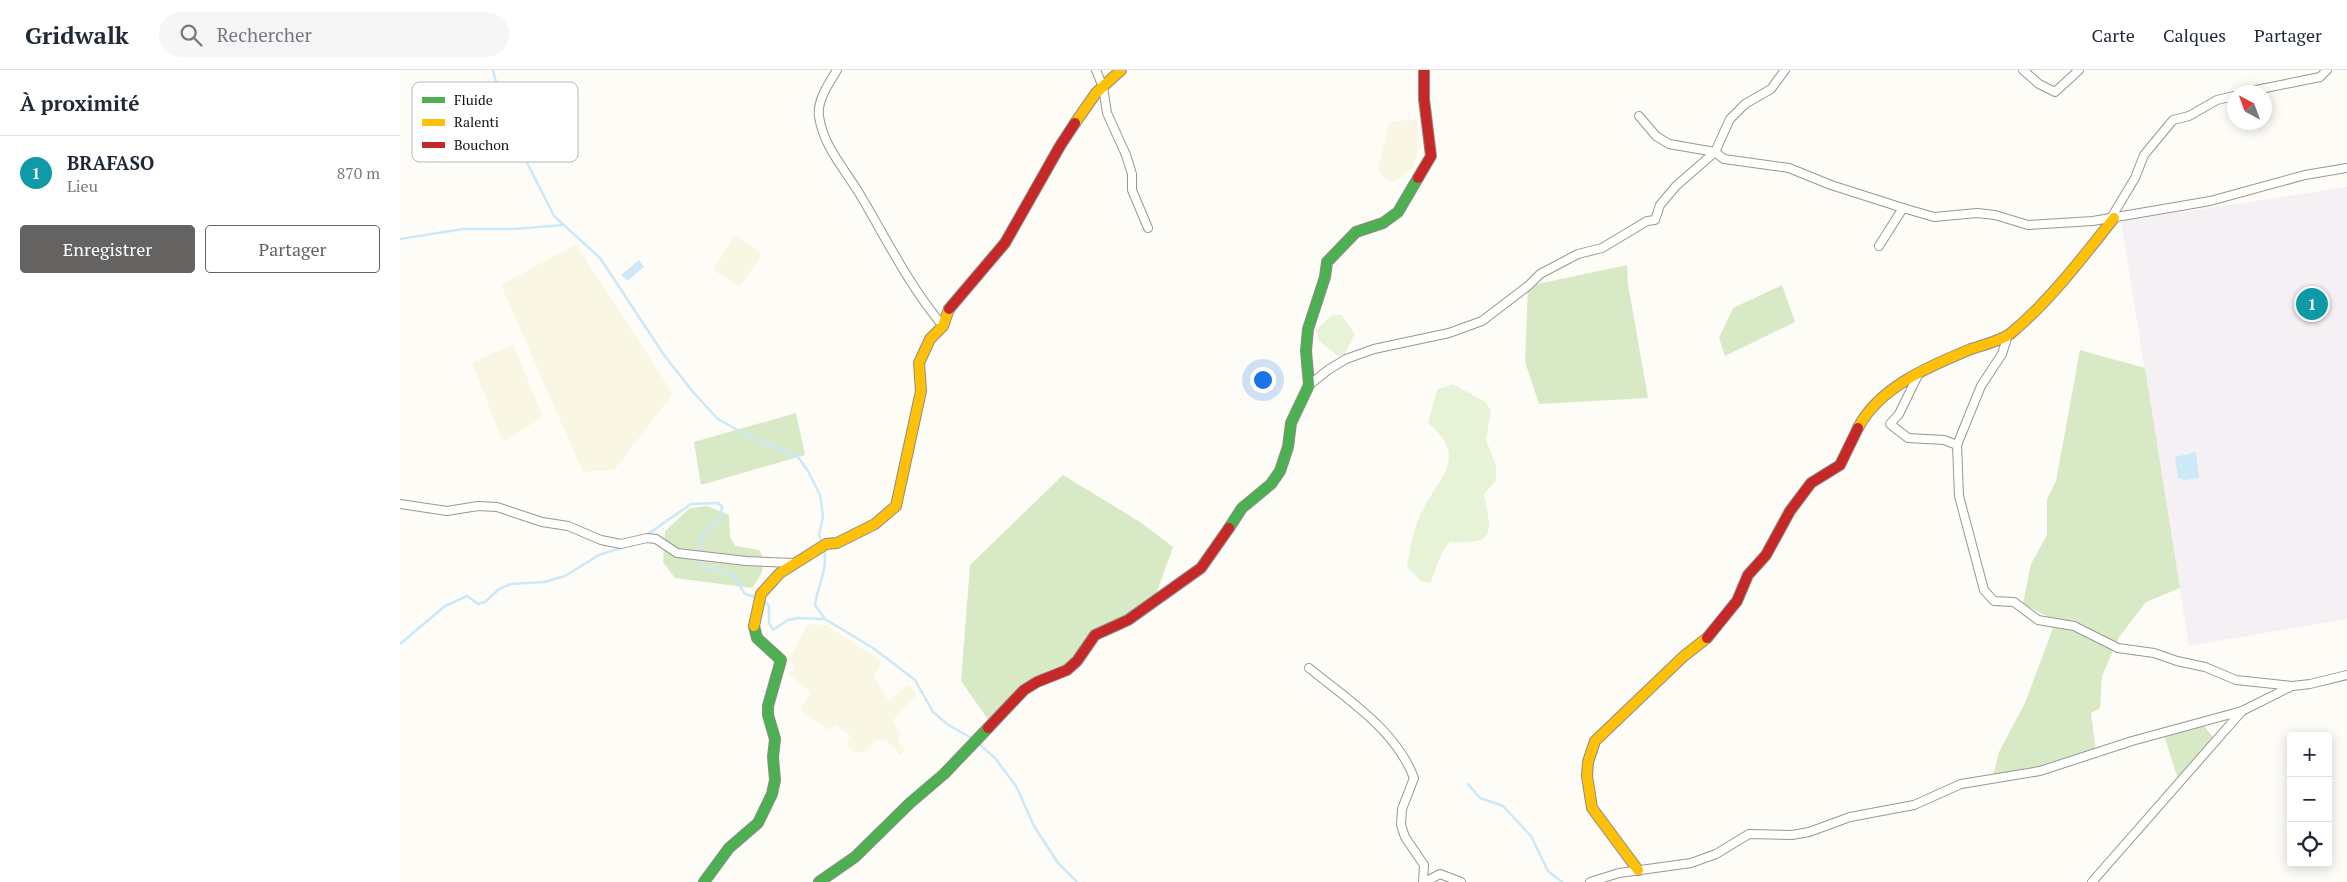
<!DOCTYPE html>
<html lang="fr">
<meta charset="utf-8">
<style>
:root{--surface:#fff;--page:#f6f6f7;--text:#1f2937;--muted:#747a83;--line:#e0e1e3;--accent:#646362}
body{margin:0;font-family:"PT Serif",serif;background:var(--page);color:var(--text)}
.controls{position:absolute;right:15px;bottom:15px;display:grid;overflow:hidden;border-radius:5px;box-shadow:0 2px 12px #0003}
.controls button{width:45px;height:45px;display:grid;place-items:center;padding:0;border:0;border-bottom:1px solid var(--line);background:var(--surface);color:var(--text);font:25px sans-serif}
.compass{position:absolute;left:1827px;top:15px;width:45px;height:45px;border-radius:50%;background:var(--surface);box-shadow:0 2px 12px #0003;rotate:319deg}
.you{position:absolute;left:862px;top:309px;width:18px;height:18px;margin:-12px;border:4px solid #fff;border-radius:50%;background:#1a73e8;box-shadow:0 0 0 8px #1a73e833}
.badge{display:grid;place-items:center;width:32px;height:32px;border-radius:50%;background:var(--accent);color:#fff;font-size:16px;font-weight:700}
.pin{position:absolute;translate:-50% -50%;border:2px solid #fff;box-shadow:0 1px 5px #0006}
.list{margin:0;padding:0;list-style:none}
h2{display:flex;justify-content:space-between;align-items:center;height:65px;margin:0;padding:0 20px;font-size:21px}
h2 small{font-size:16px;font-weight:400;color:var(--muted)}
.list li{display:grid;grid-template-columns:32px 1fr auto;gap:15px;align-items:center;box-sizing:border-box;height:75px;padding:0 20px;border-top:1px solid var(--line)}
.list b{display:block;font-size:19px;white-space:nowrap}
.list p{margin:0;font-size:16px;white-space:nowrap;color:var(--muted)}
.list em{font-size:16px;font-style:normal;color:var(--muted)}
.actions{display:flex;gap:10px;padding:15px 20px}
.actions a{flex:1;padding:11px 0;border:1px solid var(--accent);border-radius:5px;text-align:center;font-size:18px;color:var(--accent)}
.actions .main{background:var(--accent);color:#fff}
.icon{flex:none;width:28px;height:28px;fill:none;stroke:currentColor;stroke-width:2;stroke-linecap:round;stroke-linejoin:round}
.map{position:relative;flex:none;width:1947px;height:812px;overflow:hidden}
header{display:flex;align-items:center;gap:30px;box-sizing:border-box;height:70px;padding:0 25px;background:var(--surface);border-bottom:1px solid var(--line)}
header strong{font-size:24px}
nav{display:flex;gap:28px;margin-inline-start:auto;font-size:18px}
.search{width:350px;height:45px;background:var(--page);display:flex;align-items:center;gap:12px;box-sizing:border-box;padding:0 18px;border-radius:28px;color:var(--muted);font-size:19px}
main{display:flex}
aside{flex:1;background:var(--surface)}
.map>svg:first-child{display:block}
.industrial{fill:#f5f0f3}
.farmland{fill:#f9f7e4}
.green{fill:#e7f3d7}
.forest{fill:#d8eac5}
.water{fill:#cde8f7}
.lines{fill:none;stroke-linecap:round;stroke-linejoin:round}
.stream{stroke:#cde8f7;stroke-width:2.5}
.street-casing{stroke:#979795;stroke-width:10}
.fast-casing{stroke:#8e8d8b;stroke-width:12}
.slow-casing{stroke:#8e8d8b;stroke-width:12}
.jam-casing{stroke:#8e8d8b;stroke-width:12}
.street{stroke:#fffffe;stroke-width:8}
.fast{stroke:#4caf50;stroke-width:10}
.slow{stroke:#ffc107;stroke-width:10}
.jam{stroke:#c62828;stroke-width:10}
.key{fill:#fff;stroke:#b8b8b8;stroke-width:1}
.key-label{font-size:14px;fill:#111}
</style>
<header>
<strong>Gridwalk</strong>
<div class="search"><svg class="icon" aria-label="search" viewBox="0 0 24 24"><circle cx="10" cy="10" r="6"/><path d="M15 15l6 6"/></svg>Rechercher</div>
<nav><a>Carte</a><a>Calques</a><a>Partager</a></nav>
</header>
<main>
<aside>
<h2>À proximité<small></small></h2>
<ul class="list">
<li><span class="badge" style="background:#0f9aa8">1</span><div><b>BRAFASO</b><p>Lieu</p></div><em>870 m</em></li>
</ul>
<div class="actions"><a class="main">Enregistrer</a><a>Partager</a></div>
</aside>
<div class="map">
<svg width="1947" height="812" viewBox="0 0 1947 812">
<rect width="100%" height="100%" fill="#fdfcf7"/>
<path class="industrial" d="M 1947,117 L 1947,549 L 1789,576 L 1721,151 Z"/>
<g class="farmland">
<path d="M 1017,49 L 1020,76 L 1012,99 L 992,113 L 977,101 L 989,52 Z"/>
<path d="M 335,165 L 362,184 L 340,217 L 313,200 Z"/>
<path d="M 176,174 L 273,324 L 214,400 L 183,402 L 101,215 Z"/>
<path d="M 113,274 L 143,347 L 103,372 L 72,293 Z"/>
<path d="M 408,554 L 426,555 L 481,591 L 474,608 L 489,632 L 507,614 L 517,624 L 492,651 L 501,664 L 497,670 L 506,680 L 500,685 L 485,669 L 475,671 L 467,681 L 456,683 L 446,673 L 451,666 L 435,655 L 430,660 L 400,640 L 411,623 L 389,604 L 395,597 L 389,589 Z"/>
</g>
<g class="green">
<path d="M 932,245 L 941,245 L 955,264 L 945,284 L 938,286 L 919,271 L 916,260 Z"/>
<path d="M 1053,314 L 1085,332 L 1091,340 L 1086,370 L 1096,395 L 1096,410 L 1084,424 C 1092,463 1096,475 1050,472 C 1039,482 1037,499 1030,513 L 1021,511 L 1007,497 C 1010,480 1013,461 1020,445 C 1037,409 1071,388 1028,353 L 1037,320 Z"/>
</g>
<g class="forest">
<path d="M 1227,195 L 1228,214 L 1248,328 L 1139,334 L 1125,292 L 1128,216 Z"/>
<path d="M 1382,215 L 1395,252 L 1325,286 L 1319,268 L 1333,238 Z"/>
<path d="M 1680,280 L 1745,298 L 1780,518 L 1746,532 L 1719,567 L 1702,606 L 1700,638 L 1691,643 L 1696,682 L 1592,710 L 1599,682 L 1625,633 L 1653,558 L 1653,549 L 1623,534 L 1631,494 L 1647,465 L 1647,429 L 1656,411 Z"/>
<path d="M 396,343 L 405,385 L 301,415 L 294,372 Z"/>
<path d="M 663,405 L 740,452 L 773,477 L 754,530 L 699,561 L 671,596 L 636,610 L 592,655 L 561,611 L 570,495 Z"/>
<path d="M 307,436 L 329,445 L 330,467 L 335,476 L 359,480 C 368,494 362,505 352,518 L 275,508 L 263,492 L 265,461 L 290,438 Z"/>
<path d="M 1801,652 L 1816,671 L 1779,712 L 1763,663 Z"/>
</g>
<g class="water">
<path d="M 239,190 L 244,197 L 227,211 L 221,205 Z"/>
<path d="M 1796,382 L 1799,408 L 1785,410 L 1778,408 L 1775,387 Z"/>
</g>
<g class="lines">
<g class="stream">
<path d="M 93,0 L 105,49 L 154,146 L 200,188 L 264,285 L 293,322 L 318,349 L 346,365 L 398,387 L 408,401 L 420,425 L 423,447 L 419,465 L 422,473"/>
<path d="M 0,169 L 63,159 L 114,159 L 162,155"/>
<path d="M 245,466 L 291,434 L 318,433 L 322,437 L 320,449 L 301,466 L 298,490 L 303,496 L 332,504 L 345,524 L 358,528"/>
<path d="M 424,479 C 428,499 418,515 415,535 L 425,549 L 473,578 L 515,610 L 533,642 L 547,654 L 573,669"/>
<path d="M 363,529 L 369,536 L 369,553 L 373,560 L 388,550 L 398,548 L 425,549"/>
<path d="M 0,574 L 45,536 L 67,526 L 78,534 L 85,532 L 99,519 L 111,514 L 144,512 L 165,506 L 199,485 L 227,476"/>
<path d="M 577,672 L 595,688 L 616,716 L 634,756 L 658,793 L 677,812"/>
<path d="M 1068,714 L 1080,728 L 1103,736 L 1131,766 L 1148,801 L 1162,812"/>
</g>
<defs>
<g id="street">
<path d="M 437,0 C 429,13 417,30 419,46 C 423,76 444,98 459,123 C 486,168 509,216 543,256"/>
<path d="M 696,0 L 703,17 L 707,43 L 726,85 L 732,104 L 732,120 L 748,158"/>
<path d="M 1623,0 L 1639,14 L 1655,22 L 1679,0"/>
<path d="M 1846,22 L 1920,7 L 1927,0"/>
<path d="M 1239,46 L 1256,66 L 1269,74 L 1315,82 L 1324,89 L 1389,98 L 1431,115 L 1503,138"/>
<path d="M 1711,148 L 1735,108 L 1744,85 L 1773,50 L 1789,46 L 1817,30 L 1834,26"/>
<path d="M 1479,176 L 1503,138 L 1534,147 L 1577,143 L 1595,145 L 1628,155 L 1693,151 L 1810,131 L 1905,105 L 1947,98"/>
<path d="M 1608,265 L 1602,284 L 1581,316 L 1557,375 L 1559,426 L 1584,520 L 1594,531 L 1614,532 L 1638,550 L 1674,556 L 1718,578 L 1754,583 L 1777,591 L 1805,597 L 1836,610 L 1892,616"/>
<path d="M 1518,305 L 1499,344 L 1490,354 L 1508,368 L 1544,370 L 1557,375"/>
<path d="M 909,315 L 928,300 L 946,289 L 974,279 L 1049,263 L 1082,251 L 1128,216 L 1140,204 L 1178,184 L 1202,178 L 1247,151 L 1255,150 L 1260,135 L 1276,116 L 1315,82 L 1330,49 L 1345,34 L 1371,19 L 1385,0"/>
<path d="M 0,434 L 47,441 L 78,436 L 97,437 L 142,452 L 168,456 L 201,470 L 221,474 L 247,468 L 256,469 L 277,483 L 346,491 L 394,493"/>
<path d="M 909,598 C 947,629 996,660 1014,708 L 1002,739 L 1001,755 L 1005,767 L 1024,795 L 1023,812"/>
<path d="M 1025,812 L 1040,804 L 1061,812"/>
<path d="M 1190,812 L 1219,803 L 1291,793 L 1316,784 L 1349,764 L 1392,765 L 1409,762 L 1450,747 L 1514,735 L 1561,714 L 1640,701 L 1732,671 L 1842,641 L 1892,616 L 1910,614 L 1947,605"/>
<path d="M 1692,812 L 1842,641"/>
</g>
<g id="fast">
<path d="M 829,458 L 842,438 L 871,414 L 880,401 L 888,377 L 891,353 L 909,315 L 906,281 L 908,259 L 925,207 L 927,192 L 956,162 L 983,153 L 998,142 L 1018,108"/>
<path d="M 304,812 L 329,778 L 358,753 L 372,724 L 375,710 L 373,687 L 375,669 L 368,645 L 368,636 L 381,590 L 357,568 L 354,556"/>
<path d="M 419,812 L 455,787 L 510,733 L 544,704 L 588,658"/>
</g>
<g id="slow">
<path d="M 675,53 L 696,23 L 721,0"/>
<path d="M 1458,358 C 1479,317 1530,296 1571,279 C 1583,275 1600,271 1610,264 C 1650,231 1682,188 1714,148"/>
<path d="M 354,556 L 361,524 L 380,503 L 426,474 L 437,473 L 475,454 L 496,436 L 521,321 L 519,293 L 530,269 L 543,256 L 549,239"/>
<path d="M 1238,800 L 1192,738 L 1187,706 L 1188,692 L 1195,671 L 1284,586 L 1307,568"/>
</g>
<g id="jam">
<path d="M 1018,108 L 1031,86 L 1024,29 L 1024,0"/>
<path d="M 549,239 L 605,173 L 660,76 L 675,53"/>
<path d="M 1307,568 L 1337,531 L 1348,505 L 1366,485 L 1390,441 L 1411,413 L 1440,395 L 1458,358"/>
<path d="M 588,658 L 624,620 L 637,612 L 667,600 L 677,591 L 695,565 L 728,550 L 801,498 L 829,458"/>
</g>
</defs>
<use href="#street" class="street-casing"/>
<use href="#fast" class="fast-casing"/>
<use href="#slow" class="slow-casing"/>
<use href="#jam" class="jam-casing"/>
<use href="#street" class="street"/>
<use href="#fast" class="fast"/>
<use href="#slow" class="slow"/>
<use href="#jam" class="jam"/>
</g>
<rect x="12" y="12" width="166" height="80" rx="8" class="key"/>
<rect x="22" y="27" width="23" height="6" fill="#4caf50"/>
<rect x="22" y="49" width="23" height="7" fill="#ffc107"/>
<rect x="22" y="72" width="23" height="6" fill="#c62828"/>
<g class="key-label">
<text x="54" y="35">Fluide</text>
<text x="54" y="57">Ralenti</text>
<text x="54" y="80">Bouchon</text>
</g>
</svg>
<div class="controls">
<button>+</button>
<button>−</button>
<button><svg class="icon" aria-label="locate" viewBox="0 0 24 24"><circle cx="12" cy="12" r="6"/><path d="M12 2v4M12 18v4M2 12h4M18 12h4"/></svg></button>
</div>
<svg class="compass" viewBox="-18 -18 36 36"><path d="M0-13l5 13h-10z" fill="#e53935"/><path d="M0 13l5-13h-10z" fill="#747a83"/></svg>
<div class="you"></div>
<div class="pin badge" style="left:1912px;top:234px;background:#0f9aa8">1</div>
</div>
</main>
